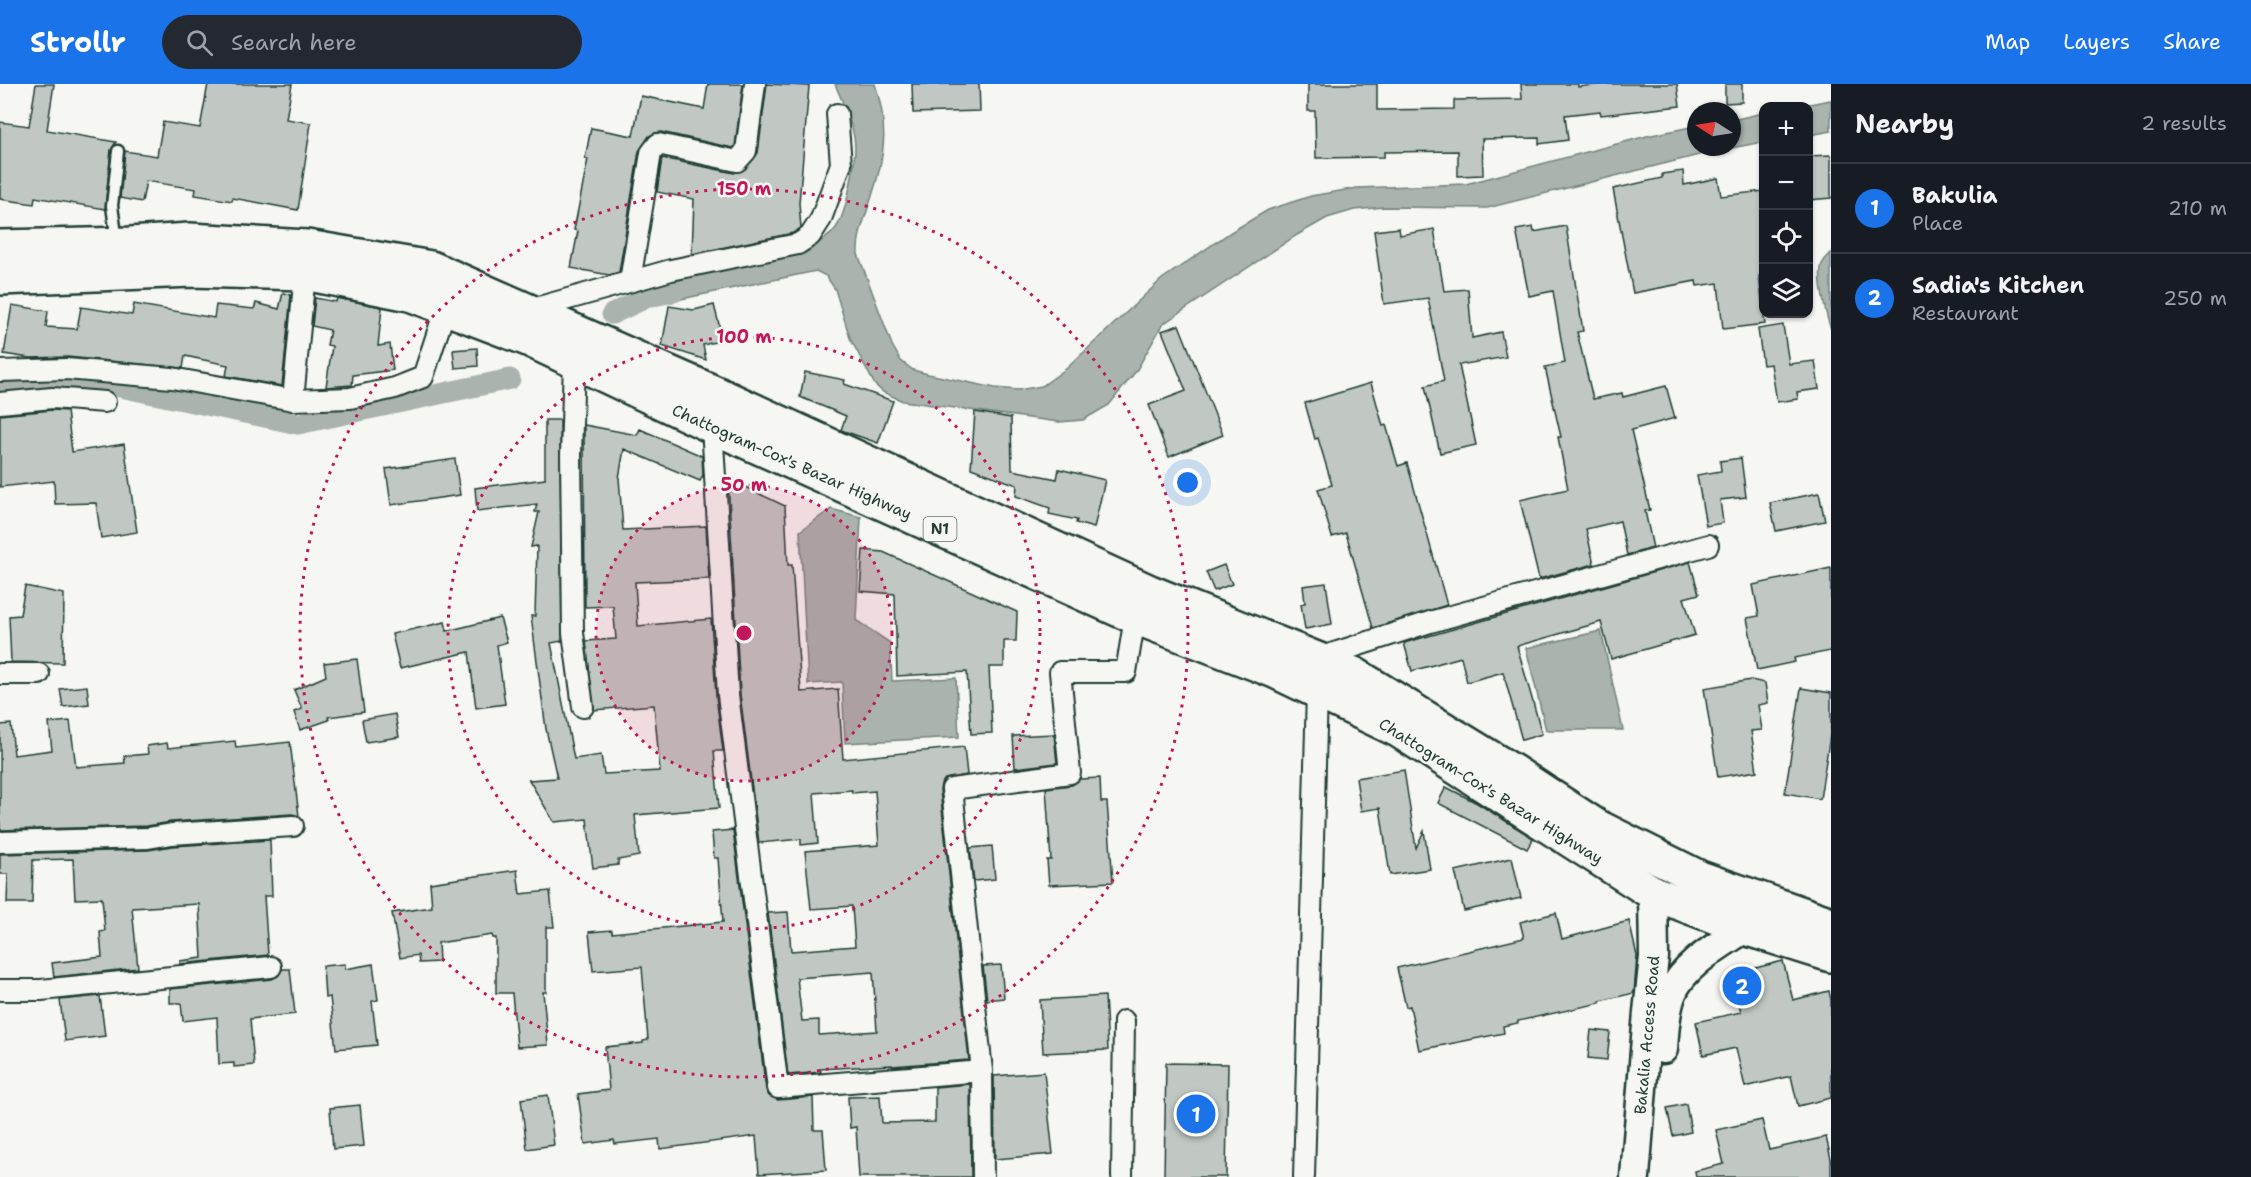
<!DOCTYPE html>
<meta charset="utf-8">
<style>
:root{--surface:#171b24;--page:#242831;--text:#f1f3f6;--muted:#9ea1a6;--line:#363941;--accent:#1a73e8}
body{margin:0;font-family:"Shantell Sans",sans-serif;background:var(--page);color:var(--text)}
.controls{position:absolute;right:18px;top:18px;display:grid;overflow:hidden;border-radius:12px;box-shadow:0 2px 4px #0004}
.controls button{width:54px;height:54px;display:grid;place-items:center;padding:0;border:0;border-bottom:2px solid var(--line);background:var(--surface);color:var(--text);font:30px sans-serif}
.compass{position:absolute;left:1687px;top:18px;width:54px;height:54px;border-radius:50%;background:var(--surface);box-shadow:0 2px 4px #0004;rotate:282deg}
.you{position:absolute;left:1188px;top:399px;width:21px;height:21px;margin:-15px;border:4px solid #fff;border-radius:50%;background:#1a73e8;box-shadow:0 0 0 9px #1a73e833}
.badge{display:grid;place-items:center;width:39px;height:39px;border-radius:50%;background:var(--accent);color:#fff;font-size:20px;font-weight:700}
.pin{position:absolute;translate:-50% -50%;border:3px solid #fff;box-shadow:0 2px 6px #0006}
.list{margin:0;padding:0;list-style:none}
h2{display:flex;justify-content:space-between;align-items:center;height:78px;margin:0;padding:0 24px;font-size:26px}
h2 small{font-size:20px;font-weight:400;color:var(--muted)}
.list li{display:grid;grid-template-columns:39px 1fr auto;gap:18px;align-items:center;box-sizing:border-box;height:90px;padding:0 24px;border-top:2px solid var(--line)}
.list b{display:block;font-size:22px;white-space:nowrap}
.list p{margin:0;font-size:20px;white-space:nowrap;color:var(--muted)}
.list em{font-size:20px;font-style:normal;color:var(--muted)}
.icon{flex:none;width:33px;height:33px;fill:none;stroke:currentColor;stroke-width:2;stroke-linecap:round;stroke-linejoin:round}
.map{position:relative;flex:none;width:1831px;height:1093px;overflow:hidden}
header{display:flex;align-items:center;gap:36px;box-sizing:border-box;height:84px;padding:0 30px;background:var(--accent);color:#fff}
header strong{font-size:28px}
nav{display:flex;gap:33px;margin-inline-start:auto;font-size:21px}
.search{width:420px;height:54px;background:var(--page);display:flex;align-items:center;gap:15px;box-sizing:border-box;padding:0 21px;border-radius:33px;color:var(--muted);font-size:22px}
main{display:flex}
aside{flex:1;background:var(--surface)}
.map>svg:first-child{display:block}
.water{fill:#aab3ae;stroke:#72847d;stroke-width:1.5}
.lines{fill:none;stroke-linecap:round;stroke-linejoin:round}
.canal{stroke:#aab3ae;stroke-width:21}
.building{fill:#c1c8c3;stroke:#1f3d34;stroke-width:1.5;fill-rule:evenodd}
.lane-casing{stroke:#1f3d34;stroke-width:15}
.street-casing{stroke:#1f3d34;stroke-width:24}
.secondary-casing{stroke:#1f3d34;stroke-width:33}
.highway-casing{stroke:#1f3d34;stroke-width:38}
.lane{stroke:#f6f6f2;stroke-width:10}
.street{stroke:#f6f6f2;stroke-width:20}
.secondary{stroke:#f6f6f2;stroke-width:28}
.highway{stroke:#f6f6f2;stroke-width:33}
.ring{fill:none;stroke:#c2185b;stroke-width:3;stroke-dasharray:3 6}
.labels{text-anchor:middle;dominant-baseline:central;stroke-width:5;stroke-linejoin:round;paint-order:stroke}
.shield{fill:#f6f6f2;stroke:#60746d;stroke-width:1.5}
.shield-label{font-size:15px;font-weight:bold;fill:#1f3d34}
.street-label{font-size:16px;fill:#1f3d34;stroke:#f6f6f2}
.centre{fill:#c2185b;stroke:#f6f6f2;stroke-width:3}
.ring-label{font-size:18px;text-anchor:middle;font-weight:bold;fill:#c2185b;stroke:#f6f6f2;stroke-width:5;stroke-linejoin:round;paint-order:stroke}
</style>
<header>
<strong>Strollr</strong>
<div class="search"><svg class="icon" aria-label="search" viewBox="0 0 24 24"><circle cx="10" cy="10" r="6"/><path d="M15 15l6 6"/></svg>Search here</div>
<nav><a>Map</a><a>Layers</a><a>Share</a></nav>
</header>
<main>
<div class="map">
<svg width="1831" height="1093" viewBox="0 0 1831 1093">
<rect width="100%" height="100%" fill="#f6f6f2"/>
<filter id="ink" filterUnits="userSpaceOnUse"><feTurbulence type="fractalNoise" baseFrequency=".0167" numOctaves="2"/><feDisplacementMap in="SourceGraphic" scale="12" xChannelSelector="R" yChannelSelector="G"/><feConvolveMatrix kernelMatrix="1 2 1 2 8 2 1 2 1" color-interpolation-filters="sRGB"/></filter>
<g filter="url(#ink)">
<g class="water">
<path d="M 835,0 L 875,0 C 889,43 885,73 871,115 C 865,134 857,151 858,170 L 892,261 L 901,277 L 913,286 L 928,290 L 995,304 L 1018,306 L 1042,302 L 1067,284 L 1162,195 L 1231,148 L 1268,126 L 1311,112 L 1357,104 L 1466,100 L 1647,52 L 1696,42 L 1696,63 L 1732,63 L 1732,36 L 1763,29 L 1763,58 L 1711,68 L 1487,124 L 1384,123 L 1354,126 L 1327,134 L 1297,151 L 1163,240 L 1136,287 L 1109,321 L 1083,336 L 1059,338 L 903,317 L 883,308 L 875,301 L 850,254 L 835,205 L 826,192 L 816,187 L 662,219 L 654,219 L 648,213 L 650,205 L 655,199 L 818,159 C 825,155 831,151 836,144 C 847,128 858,72 854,53 C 851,35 842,17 835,0 Z"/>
<path d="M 1831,16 L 1831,47 L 1809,51 L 1808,22 L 1799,22 Z"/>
<path d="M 1831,169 L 1831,245 C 1826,232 1817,193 1822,180 C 1824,176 1828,172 1831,169 Z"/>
<path d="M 831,425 L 861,433 L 856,536 L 890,559 L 892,597 L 956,594 L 959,653 L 845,659 L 842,598 L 808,600 L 800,447 Z"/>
<path d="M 1601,547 L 1623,646 L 1546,646 L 1526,564 Z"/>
</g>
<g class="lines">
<g class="canal">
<path d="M 612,230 L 648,213 L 674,208"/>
<path d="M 0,309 L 101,299 L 298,340 L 510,295"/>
</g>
</g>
<g class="building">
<path d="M 36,0 L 54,0 L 47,46 L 116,58 L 111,66 L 105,125 L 35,113 L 34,120 L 0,115 L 0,38 L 29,42 Z"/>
<path d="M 208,0 L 292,0 L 286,35 L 311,39 L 298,126 L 233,114 L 232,117 L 195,111 L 196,105 L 146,97 L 142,118 L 120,114 L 125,67 L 157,72 L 163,38 L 200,44 Z"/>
<path d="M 708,0 L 743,0 L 735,62 L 733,64 L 661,48 L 655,49 L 649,52 L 639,67 L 619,188 L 609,191 L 571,184 L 578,147 L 574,146 L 588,75 L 585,75 L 591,44 L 633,52 L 641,12 L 704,25 Z"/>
<path d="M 767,0 L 809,2 L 799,119 L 801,144 L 793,149 L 692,170 L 694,115 L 657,108 L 662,74 L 734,89 L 745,85 L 758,69 Z"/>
<path d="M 912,0 L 979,0 L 980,27 L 913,29 Z"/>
<path d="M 1308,0 L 1377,0 L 1377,26 L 1454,25 L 1454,16 L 1522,15 L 1521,0 L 1578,0 L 1578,3 L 1602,0 L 1677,0 L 1680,22 L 1601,31 L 1600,27 L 1565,31 L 1568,56 L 1539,60 L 1539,54 L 1482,55 L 1483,91 L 1458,92 L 1458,67 L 1384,68 L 1384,73 L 1316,74 L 1315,27 L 1308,27 Z"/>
<path d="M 1725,0 L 1742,0 L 1742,18 L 1725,19 Z"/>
<path d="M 1831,71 L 1831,114 L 1809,116 L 1809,72 Z"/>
<path d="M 1683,87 L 1684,101 L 1718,94 L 1721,112 L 1764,107 L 1764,192 L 1759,192 L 1765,240 L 1723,245 L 1718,199 L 1697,202 L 1696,197 L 1633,209 L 1613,105 L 1662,94 L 1662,90 Z"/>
<path d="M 1566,142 L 1583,247 L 1577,248 L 1593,315 L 1622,309 L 1623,313 L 1666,302 L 1675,334 L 1631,346 L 1650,426 L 1645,427 L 1653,464 L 1627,471 L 1620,437 L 1586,445 L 1594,480 L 1539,495 L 1520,416 L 1568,405 L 1558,353 L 1561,353 L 1545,283 L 1565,279 L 1553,207 L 1529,212 L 1516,146 L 1533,143 L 1534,148 Z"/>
<path d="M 1399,144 L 1400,151 L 1434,145 L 1444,207 L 1468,205 L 1472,254 L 1501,248 L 1506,273 L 1459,281 L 1476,361 L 1440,369 L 1425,302 L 1444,297 L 1428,214 L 1384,220 L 1374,147 Z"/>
<path d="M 283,209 L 291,211 L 282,302 L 226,292 L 228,281 L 185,272 L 183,284 L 67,273 L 30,274 L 4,270 L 12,221 L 48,227 L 46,243 L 77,245 L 81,223 L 132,231 L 134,220 L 214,234 L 216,221 L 254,225 L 256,219 L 279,225 Z"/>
<path d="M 315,214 L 336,218 L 337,214 L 382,223 L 378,262 L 390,260 L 393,286 L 353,291 L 352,301 L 326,303 L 332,262 L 327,261 L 330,246 L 312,242 Z"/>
<path d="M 714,221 L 723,256 L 703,261 L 706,276 L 662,262 L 669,222 L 694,226 Z"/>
<path d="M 1179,241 L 1223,351 L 1169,373 L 1149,321 L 1186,307 L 1162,247 Z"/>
<path d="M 1783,241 L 1789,280 L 1815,277 L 1819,305 L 1797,308 L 1798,315 L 1777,318 L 1771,280 L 1763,281 L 1758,245 Z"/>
<path d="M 477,264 L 478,282 L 455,284 L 453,266 Z"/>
<path d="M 805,288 L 845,296 L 844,300 L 893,317 L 878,359 L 841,346 L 846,332 L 800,313 Z"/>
<path d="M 1371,299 L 1383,342 L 1386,341 L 1398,382 L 1407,379 L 1447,521 L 1373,544 L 1346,449 L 1332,453 L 1318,405 L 1332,401 L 1318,354 L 1315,355 L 1305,319 Z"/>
<path d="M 52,326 L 67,327 L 72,368 L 124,360 L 137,448 L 101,454 L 96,419 L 55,420 L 54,397 L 0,403 L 0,331 Z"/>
<path d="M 975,328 L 1011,334 L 1012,386 L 1057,395 L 1059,385 L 1105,396 L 1094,444 L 1076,439 L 1077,436 L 1049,430 L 1050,424 L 1016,412 L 1017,401 L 971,384 Z"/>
<path d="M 545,336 L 560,336 L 562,557 L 551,559 L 574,675 L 601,671 L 604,690 L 660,687 L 654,621 L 594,626 L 586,557 L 616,555 L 613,522 L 585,523 L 584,341 L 637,351 L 640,345 L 702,372 L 703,391 L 700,397 L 624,365 L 619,394 L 623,446 L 706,442 L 709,495 L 635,498 L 636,514 L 638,542 L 711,535 L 716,612 L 723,667 L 714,667 L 719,724 L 635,731 L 639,772 L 618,776 L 618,781 L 593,784 L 587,735 L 554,738 L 529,696 L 557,694 L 546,645 L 531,532 L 535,532 L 537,462 L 531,463 L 539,428 L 535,428 L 537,420 L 477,427 L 475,404 L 545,395 Z"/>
<path d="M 1741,374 L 1746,413 L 1720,416 L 1723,439 L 1706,442 L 1697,391 L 1721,387 L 1720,377 Z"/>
<path d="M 455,375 L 460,411 L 391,421 L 386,385 Z"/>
<path d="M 728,395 L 785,422 L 788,481 L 792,481 L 801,608 L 838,605 L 843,675 L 964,663 L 967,691 L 945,695 L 941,700 L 940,706 L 969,976 L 892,982 L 892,981 L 820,985 L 821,988 L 788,991 L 768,829 L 788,828 L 791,867 L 855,862 L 852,822 L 811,825 L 805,767 L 879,761 L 875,707 L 852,709 L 852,706 L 814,709 L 818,759 L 801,761 L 801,755 L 759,759 L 740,610 ZM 873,888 L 877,947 L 819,951 L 819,936 L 802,937 L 797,894 Z"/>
<path d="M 1819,409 L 1825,437 L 1776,447 L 1770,419 Z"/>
<path d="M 863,466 L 883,468 L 1017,528 L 1016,557 L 1004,557 L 1004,583 L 989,583 L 992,649 L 971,650 L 967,588 L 897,592 L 895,510 L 860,507 Z"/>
<path d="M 1690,478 L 1699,510 L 1684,514 L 1695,551 L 1611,575 L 1601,538 L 1517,562 L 1542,650 L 1522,656 L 1503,588 L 1467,598 L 1461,573 L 1412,587 L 1404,559 Z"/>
<path d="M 1224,481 L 1232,500 L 1214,507 L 1206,488 Z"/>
<path d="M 1831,484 L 1831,567 L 1794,574 L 1795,578 L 1757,586 L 1747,534 L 1759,532 L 1753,501 Z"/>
<path d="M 1326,499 L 1332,540 L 1305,545 L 1301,520 L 1305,519 L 1303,502 Z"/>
<path d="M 25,502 L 64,510 L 63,579 L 11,578 L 9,532 L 20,531 Z"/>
<path d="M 500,534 L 507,558 L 497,561 L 505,620 L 476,624 L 469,568 L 400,584 L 392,550 L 445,538 L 447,547 Z"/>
<path d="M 357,575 L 364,628 L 328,633 L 329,636 L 300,646 L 294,628 L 302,625 L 294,606 L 326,592 L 324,579 Z"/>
<path d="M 1751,596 L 1765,599 L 1768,619 L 1758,621 L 1762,646 L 1751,647 L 1757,687 L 1718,693 L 1704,604 Z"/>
<path d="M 87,602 L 89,620 L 63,623 L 60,605 Z"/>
<path d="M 1801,604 L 1831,609 L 1831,645 L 1820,715 L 1785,709 Z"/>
<path d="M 395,630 L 399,653 L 366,658 L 362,636 Z"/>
<path d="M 70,637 L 76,683 L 125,679 L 124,672 L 148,670 L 147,662 L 167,659 L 168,664 L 235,657 L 236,664 L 290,658 L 299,732 L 292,730 L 171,738 L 147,742 L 0,746 L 0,641 L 11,640 L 14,671 L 52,666 L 49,639 Z"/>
<path d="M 1054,650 L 1057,679 L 1015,684 L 1013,652 Z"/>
<path d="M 1404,686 L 1416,764 L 1424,747 L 1430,785 L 1390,791 L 1380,724 L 1361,727 L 1356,694 Z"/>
<path d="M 1100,694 L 1101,718 L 1107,718 L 1113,798 L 1049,801 L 1047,776 L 1051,776 L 1046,704 L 1072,701 L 1080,695 Z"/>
<path d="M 1446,703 L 1477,719 L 1533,754 L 1527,765 L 1438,719 Z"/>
<path d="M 733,746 L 766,1006 L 769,1012 L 778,1016 L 813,1013 L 814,1046 L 823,1046 L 826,1086 L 759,1090 L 756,1052 L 660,1065 L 659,1055 L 615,1060 L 614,1056 L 585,1060 L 578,1010 L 609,1006 L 605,963 L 643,959 L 643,957 L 648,956 L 642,883 L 593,887 L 589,848 L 612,846 L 612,849 L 723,838 L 718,774 L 714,774 L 712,748 Z"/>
<path d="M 270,756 L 272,812 L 264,812 L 268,871 L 180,880 L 180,877 L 202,874 L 199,820 L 132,824 L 138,884 L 54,893 L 52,879 L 102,873 L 100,848 L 105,847 L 102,814 L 75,815 L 73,775 L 33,776 L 32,819 L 7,819 L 8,790 L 0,790 L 0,770 L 148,766 L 173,762 Z"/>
<path d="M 992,762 L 995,795 L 974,797 L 970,764 Z"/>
<path d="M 1512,774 L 1521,814 L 1464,827 L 1455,787 Z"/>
<path d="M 517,786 L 520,810 L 550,807 L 554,843 L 546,843 L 546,908 L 543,908 L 548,961 L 517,963 L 512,909 L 496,909 L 496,854 L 493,854 L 492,851 L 438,859 L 439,878 L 419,879 L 418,871 L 400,874 L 392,829 L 432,823 L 430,799 Z"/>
<path d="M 1556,829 L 1562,855 L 1629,837 L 1637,872 L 1634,909 L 1600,917 L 1600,919 L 1518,937 L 1518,939 L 1503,942 L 1504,949 L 1419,966 L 1410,922 L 1406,923 L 1397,884 L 1524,854 L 1520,838 Z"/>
<path d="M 1783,877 L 1793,916 L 1829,907 L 1831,916 L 1831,1014 L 1798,1022 L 1791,992 L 1745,1003 L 1736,964 L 1703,971 L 1696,938 L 1741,928 L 1732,890 Z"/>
<path d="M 345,880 L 345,885 L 373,880 L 378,916 L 372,917 L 377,961 L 336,965 L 330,913 L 325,914 L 323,882 Z"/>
<path d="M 1001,881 L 1004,914 L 987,916 L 983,882 Z"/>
<path d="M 282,885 L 290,885 L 295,930 L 250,935 L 254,981 L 234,983 L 234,979 L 219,980 L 217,933 L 183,937 L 181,919 L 170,919 L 170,905 L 272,895 L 278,892 Z"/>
<path d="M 100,912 L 105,952 L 65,957 L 60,916 Z"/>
<path d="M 1105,912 L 1108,966 L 1043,969 L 1040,916 Z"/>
<path d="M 1591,946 L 1610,948 L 1607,976 L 1588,974 Z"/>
<path d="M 1166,979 L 1228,980 L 1226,1093 L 1164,1093 Z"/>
<path d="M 1044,988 L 1053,1070 L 995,1075 L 994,992 Z"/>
<path d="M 970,1000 L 971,1093 L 859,1093 L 856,1043 L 850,1044 L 848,1013 L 880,1012 L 882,1039 L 935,1038 L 935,1003 Z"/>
<path d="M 548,1011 L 554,1061 L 527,1065 L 521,1015 Z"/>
<path d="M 1686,1020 L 1691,1048 L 1673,1052 L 1667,1024 Z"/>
<path d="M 360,1021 L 364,1062 L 333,1065 L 330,1024 Z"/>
<path d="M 1762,1036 L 1769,1066 L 1826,1053 L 1831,1075 L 1831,1093 L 1696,1093 L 1695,1087 L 1724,1080 L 1716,1046 Z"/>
</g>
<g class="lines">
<defs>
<path id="lane" d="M 117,157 L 112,122 L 118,67"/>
<g id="street">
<path d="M 630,197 L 651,69 L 658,60 L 737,77 L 746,67 L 755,0"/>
<path d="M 529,226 L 671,186 L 798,160 L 810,152 L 821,135 L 841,80 L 837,30"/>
<path d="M 574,278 L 571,371 L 573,549 L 583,623"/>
<path d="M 0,287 L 66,285 L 172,294 L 293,316 L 350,314 L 395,304 L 423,293 L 446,223"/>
<path d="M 293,316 L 305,189"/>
<path d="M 0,319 L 52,314 L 105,318"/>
<path d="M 712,342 L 728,611 L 778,1004 L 982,987"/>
<path d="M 1316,575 L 1430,538 L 1708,461"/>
<path d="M 0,590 L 39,590"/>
<path d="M 0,758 L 148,754 L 172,750 L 293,742"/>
<path d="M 0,906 L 41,906 L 271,883"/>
<path d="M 983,1093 L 982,987 L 952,705 L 1070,689 L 1060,588 L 1126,588 L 1135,533"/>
<path d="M 1122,1093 L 1124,937"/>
<path d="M 1304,1093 L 1317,607"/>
</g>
<g id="secondary">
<path d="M 1663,965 C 1664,948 1665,926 1672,909 C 1684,880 1720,861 1745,844"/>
<path d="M 1635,1093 L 1648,928 L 1654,873 L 1653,809"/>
</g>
<g id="highway">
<path d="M 0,163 L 130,160 L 190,156 L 307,163 L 431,184 L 722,312 L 1150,508 L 1354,590 L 1512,687 L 1596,742 L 1700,794 L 1831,840"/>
<path d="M 0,194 L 192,186 L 305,189 L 410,210 L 528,255 L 712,342 L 1135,533 L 1275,587 L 1398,646 L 1653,809 L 1745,844 L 1831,871"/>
</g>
</defs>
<use href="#lane" class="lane-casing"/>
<use href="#street" class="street-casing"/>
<use href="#secondary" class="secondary-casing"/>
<use href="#highway" class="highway-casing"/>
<use href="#lane" class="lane"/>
<use href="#street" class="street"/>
<use href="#secondary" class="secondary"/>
<use href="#highway" class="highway"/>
</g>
</g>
<circle cx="744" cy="549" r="148" fill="#c2185b" fill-opacity=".12"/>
<g class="ring">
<circle cx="744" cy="549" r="148"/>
<circle cx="744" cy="549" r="296"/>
<circle cx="744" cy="549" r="444"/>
</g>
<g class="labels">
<rect class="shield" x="923.5" y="433" width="33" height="24" rx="4.5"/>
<g class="shield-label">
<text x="940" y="445">N1</text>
</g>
<g class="street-label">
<text transform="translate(792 378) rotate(24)">Chattogram-Cox's Bazar Highway</text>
<text transform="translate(1491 707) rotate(32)">Chattogram-Cox's Bazar Highway</text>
<text transform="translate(1647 951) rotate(-85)">Bakalia Access Road</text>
</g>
</g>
<circle cx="744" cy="549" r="9" class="centre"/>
<g class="ring-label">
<text x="744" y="111">150 m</text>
<text x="744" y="259">100 m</text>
<text x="744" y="407">50 m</text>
</g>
</svg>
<div class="controls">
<button>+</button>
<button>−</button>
<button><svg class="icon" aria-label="locate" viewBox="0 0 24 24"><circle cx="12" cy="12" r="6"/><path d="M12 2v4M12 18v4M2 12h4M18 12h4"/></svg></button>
<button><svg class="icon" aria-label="layers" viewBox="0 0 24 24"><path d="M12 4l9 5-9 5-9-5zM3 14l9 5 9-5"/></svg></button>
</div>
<svg class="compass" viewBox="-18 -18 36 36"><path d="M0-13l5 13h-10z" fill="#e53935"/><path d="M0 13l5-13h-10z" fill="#9ea1a6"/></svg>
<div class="you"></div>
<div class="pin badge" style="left:1196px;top:1030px">1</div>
<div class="pin badge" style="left:1742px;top:902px">2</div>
</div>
<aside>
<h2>Nearby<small>2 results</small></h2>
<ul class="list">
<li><span class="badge">1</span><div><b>Bakulia</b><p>Place</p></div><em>210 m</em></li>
<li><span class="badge">2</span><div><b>Sadia's Kitchen</b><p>Restaurant</p></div><em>250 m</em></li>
</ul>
</aside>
</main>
